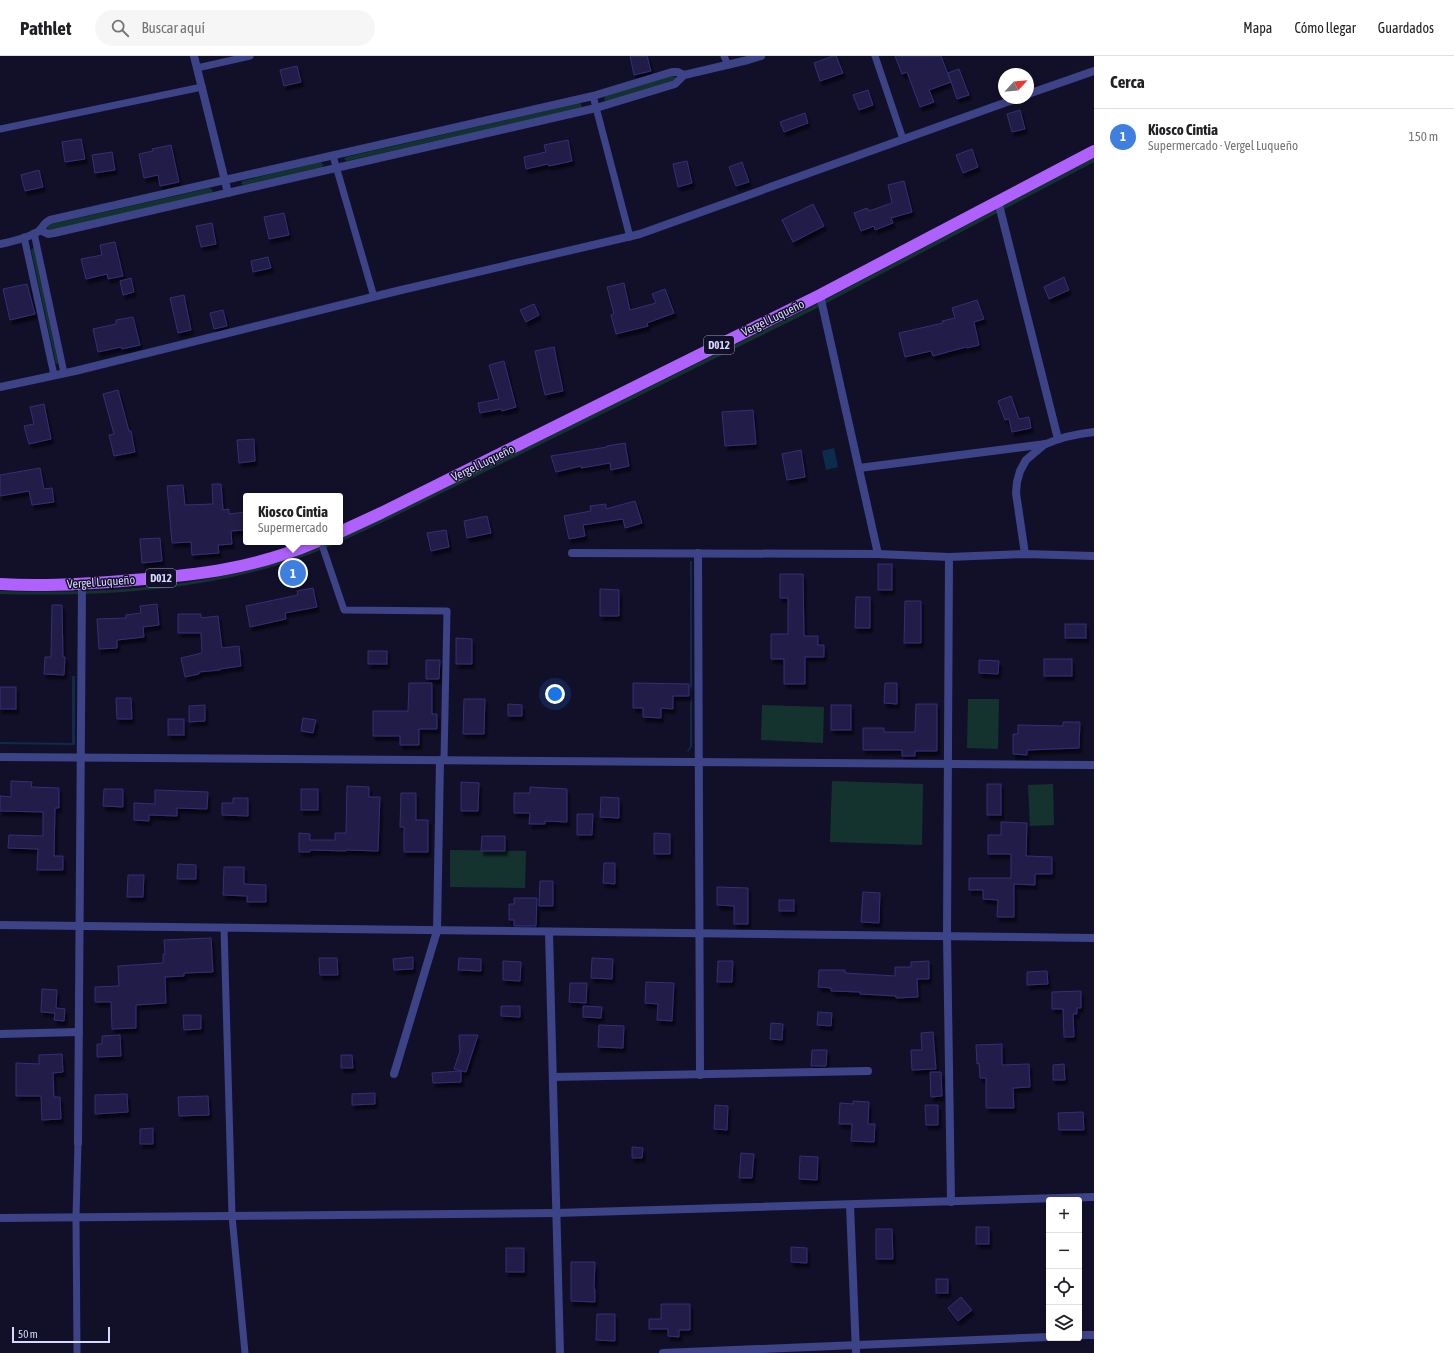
<!DOCTYPE html>
<html lang="es">
<meta charset="utf-8">
<style>
:root{--surface:#fff;--page:#f6f6f6;--text:#202124;--muted:#757577;--line:#e0e0e0;--accent:#158482}
body{margin:0;font-family:"Asap Condensed",sans-serif;background:var(--page);color:var(--text)}
.controls{position:absolute;right:12px;bottom:12px;display:grid;overflow:hidden;border-radius:4px;box-shadow:0 2px 6px #0003}
.controls button{width:36px;height:36px;display:grid;place-items:center;padding:0;border:0;border-bottom:1px solid var(--line);background:var(--surface);color:var(--text);font:20px sans-serif}
.compass{position:absolute;left:998px;top:12px;width:36px;height:36px;border-radius:50%;background:var(--surface);box-shadow:0 2px 6px #0003;rotate:64deg}
.scale{position:absolute;left:12px;bottom:10px;width:98px;box-sizing:border-box;padding-left:4px;border:2px solid #d9d9ff;border-top:0;font-size:11px;line-height:14px;white-space:nowrap;color:#d9d9ff;-webkit-text-stroke:3px #121029;paint-order:stroke}
.you{position:absolute;left:555px;top:638px;width:14px;height:14px;margin:-10px;border:3px solid #fff;border-radius:50%;background:#1a73e8;box-shadow:0 0 0 6px #1a73e833}
.badge{display:grid;place-items:center;width:26px;height:26px;border-radius:50%;background:var(--accent);color:#fff;font-size:13px;font-weight:700}
.pin{position:absolute;translate:-50% -50%;border:2px solid #fff;box-shadow:0 1px 4px #0006}
.popup{position:absolute;left:243px;top:437px;width:100px;height:52px;box-sizing:border-box;display:grid;place-content:center;border-radius:4px;background:var(--surface);filter:drop-shadow(0 1px 3px #0005);font-size:13px;white-space:nowrap;color:var(--muted)}
.popup b{font-size:15px;color:var(--text)}
.popup::after{content:'';position:absolute;left:50%;top:100%;margin-left:-8px;border:8px solid transparent;border-top-color:var(--surface)}
.list{margin:0;padding:0;list-style:none}
h2{display:flex;justify-content:space-between;align-items:center;height:52px;margin:0;padding:0 16px;font-size:17px}
h2 small{font-size:13px;font-weight:400;color:var(--muted)}
.list li{display:grid;grid-template-columns:26px 1fr auto;gap:12px;align-items:center;box-sizing:border-box;height:56px;padding:0 16px;border-top:1px solid var(--line)}
.list b{display:block;font-size:15px;white-space:nowrap}
.list p{margin:0;font-size:13px;white-space:nowrap;color:var(--muted)}
.list em{font-size:13px;font-style:normal;color:var(--muted)}
.icon{flex:none;width:22px;height:22px;fill:none;stroke:currentColor;stroke-width:2;stroke-linecap:round;stroke-linejoin:round}
.map{position:relative;flex:none;width:1094px;height:1297px;overflow:hidden}
header{display:flex;align-items:center;gap:24px;box-sizing:border-box;height:56px;padding:0 20px;background:var(--surface);border-bottom:1px solid var(--line)}
header strong{font-size:19px}
nav{display:flex;gap:22px;margin-inline-start:auto;font-size:14px}
.search{width:280px;height:36px;background:var(--page);display:flex;align-items:center;gap:10px;box-sizing:border-box;padding:0 14px;border-radius:22px;color:var(--muted);font-size:15px}
main{display:flex}
aside{flex:1;background:var(--surface)}
.map>svg:first-child{display:block}
.green{fill:#14332e}
.water{fill:#0d2c4b}
.building{fill:#201d4a;stroke:#342f75;filter:url(#shadow)}
.lines{fill:none;stroke-linecap:round;stroke-linejoin:round}
.lane{stroke:#3c4387;stroke-width:7}
.street{stroke:#3c4387;stroke-width:8}
.primary{stroke:#af61fd;stroke-width:12}
.labels{text-anchor:middle;dominant-baseline:central;stroke-width:3;stroke-linejoin:round;paint-order:stroke}
.shield{fill:#121029;stroke:#9d9dbf;stroke-width:1}
.shield-label{font-size:11px;font-weight:bold;fill:#d9d9ff}
.street-label{font-size:12px;fill:#d9d9ff;stroke:#121029}
</style>
<header>
<strong>Pathlet</strong>
<div class="search"><svg class="icon" aria-label="search" viewBox="0 0 24 24"><circle cx="10" cy="10" r="6"/><path d="M15 15l6 6"/></svg>Buscar aquí</div>
<nav><a>Mapa</a><a>Cómo llegar</a><a>Guardados</a></nav>
</header>
<main>
<div class="map">
<svg width="1094" height="1297" viewBox="0 0 1094 1297">
<defs>
<filter id="shadow"><feDropShadow dx="2.5" dy="4.5" stdDeviation="1" flood-color="#0009"/></filter>
</defs>
<rect width="100%" height="100%" fill="#121029"/>
<g class="green">
<path d="M 674,19 L 675,22 L 674,24 L 606,45 L 604,44 L 605,40 Z"/>
<path d="M 580,47 L 582,50 L 581,52 L 347,105 L 344,103 L 346,101 Z"/>
<path d="M 1094,102 L 1094,106 L 815,253 L 379,468 L 340,486 L 340,482 L 378,465 L 813,250 Z"/>
<path d="M 321,106 L 323,109 L 322,111 L 244,129 L 241,128 L 242,125 Z"/>
<path d="M 210,132 L 213,135 L 211,137 L 49,174 L 47,172 L 48,169 Z"/>
<path d="M 33,192 L 34,193 L 58,307 L 56,308 L 31,194 Z"/>
<path d="M 332,486 L 339,486 C 235,534 113,541 0,538 L 0,535 C 108,538 233,531 332,486 Z"/>
<path d="M 968,643 L 999,643 L 998,693 L 967,692 Z"/>
<path d="M 762,649 L 824,651 L 823,687 L 761,684 Z"/>
<path d="M 832,725 L 923,728 L 922,789 L 830,786 Z"/>
<path d="M 1053,728 L 1054,769 L 1030,770 L 1028,729 Z"/>
<path d="M 450,794 L 526,795 L 525,832 L 450,831 Z"/>
</g>
<g class="water">
<path d="M 834,392 L 838,411 L 826,414 L 822,395 Z"/>
<path d="M 690,505 L 692,505 L 692,690 L 688,696 L 687,696 L 690,690 Z"/>
<path d="M 72,620 L 75,620 L 75,689 L 0,688 L 0,686 L 72,687 Z"/>
</g>
<g class="building">
<path d="M 630,0 L 647,0 L 651,15 L 634,19 Z"/>
<path d="M 833,0 L 836,0 L 843,17 L 820,25 L 814,7 Z"/>
<path d="M 895,0 L 941,0 L 951,26 L 929,34 L 934,46 L 920,51 L 907,16 L 902,18 Z"/>
<path d="M 297,10 L 301,26 L 284,30 L 280,14 Z"/>
<path d="M 959,13 L 969,39 L 957,43 L 948,17 Z"/>
<path d="M 868,34 L 873,49 L 859,54 L 853,39 Z"/>
<path d="M 1020,54 L 1025,73 L 1012,76 L 1007,58 Z"/>
<path d="M 805,57 L 808,67 L 784,76 L 780,66 Z"/>
<path d="M 81,83 L 85,103 L 65,106 L 62,86 Z"/>
<path d="M 568,84 L 572,105 L 549,110 L 548,108 L 526,113 L 524,101 L 546,96 L 544,89 Z"/>
<path d="M 171,89 L 179,126 L 160,130 L 158,119 L 144,122 L 139,98 L 153,95 L 152,93 Z"/>
<path d="M 972,93 L 978,111 L 963,117 L 956,99 Z"/>
<path d="M 112,96 L 115,114 L 95,117 L 92,99 Z"/>
<path d="M 687,105 L 692,127 L 678,131 L 673,108 Z"/>
<path d="M 742,106 L 749,126 L 736,130 L 729,111 Z"/>
<path d="M 39,114 L 43,131 L 25,135 L 21,119 Z"/>
<path d="M 904,125 L 912,156 L 891,162 L 893,167 L 875,174 L 874,170 L 861,175 L 854,157 L 867,152 L 869,155 L 892,147 L 888,129 Z"/>
<path d="M 813,148 L 824,170 L 793,186 L 782,164 Z"/>
<path d="M 284,157 L 289,179 L 269,183 L 264,161 Z"/>
<path d="M 212,167 L 216,188 L 201,191 L 196,170 Z"/>
<path d="M 115,186 L 123,220 L 108,223 L 107,218 L 86,223 L 81,203 L 102,199 L 100,189 Z"/>
<path d="M 268,201 L 271,212 L 253,216 L 251,205 Z"/>
<path d="M 1064,221 L 1069,234 L 1049,243 L 1044,231 Z"/>
<path d="M 131,222 L 134,236 L 123,239 L 120,225 Z"/>
<path d="M 624,227 L 630,254 L 656,247 L 652,238 L 665,233 L 674,257 L 647,267 L 648,270 L 616,278 L 611,259 L 614,258 L 607,231 Z"/>
<path d="M 27,228 L 35,258 L 10,264 L 3,233 Z"/>
<path d="M 184,239 L 191,274 L 178,277 L 170,242 Z"/>
<path d="M 977,244 L 984,263 L 974,266 L 979,289 L 967,292 L 966,291 L 933,300 L 931,295 L 905,301 L 899,277 L 943,267 L 942,265 L 955,262 L 952,252 Z"/>
<path d="M 534,248 L 539,259 L 526,266 L 520,254 Z"/>
<path d="M 223,254 L 227,270 L 214,273 L 210,257 Z"/>
<path d="M 133,261 L 140,289 L 122,293 L 121,291 L 98,296 L 93,273 L 116,268 L 116,264 Z"/>
<path d="M 554,291 L 563,335 L 545,339 L 535,295 Z"/>
<path d="M 504,305 L 516,351 L 502,355 L 501,353 L 480,357 L 478,347 L 499,343 L 489,309 Z"/>
<path d="M 118,334 L 129,375 L 131,375 L 135,396 L 114,400 L 109,379 L 114,378 L 103,338 Z"/>
<path d="M 1011,340 L 1019,363 L 1029,361 L 1031,372 L 1012,376 L 1009,363 L 1005,364 L 998,345 Z"/>
<path d="M 44,348 L 51,383 L 29,388 L 24,370 L 34,368 L 30,351 Z"/>
<path d="M 753,354 L 756,388 L 725,390 L 722,356 Z"/>
<path d="M 254,383 L 255,405 L 239,407 L 237,384 Z"/>
<path d="M 625,387 L 629,410 L 611,414 L 610,407 L 581,412 L 581,410 L 556,416 L 551,400 L 607,391 L 607,390 Z"/>
<path d="M 801,394 L 805,421 L 787,424 L 782,398 Z"/>
<path d="M 40,412 L 44,433 L 52,432 L 54,446 L 32,449 L 29,435 L 0,440 L 0,419 Z"/>
<path d="M 212,428 L 221,428 L 223,454 L 229,453 L 229,458 L 246,456 L 246,474 L 231,475 L 232,488 L 218,489 L 219,497 L 192,499 L 191,486 L 172,487 L 167,430 L 183,429 L 185,449 L 213,448 Z"/>
<path d="M 635,445 L 642,467 L 625,472 L 623,463 L 583,469 L 585,480 L 569,483 L 564,460 L 591,455 L 590,450 L 606,448 L 606,453 Z"/>
<path d="M 487,460 L 491,477 L 467,482 L 464,465 Z"/>
<path d="M 446,474 L 449,491 L 431,495 L 427,477 Z"/>
<path d="M 160,482 L 162,505 L 142,507 L 140,483 Z"/>
<rect x="878" y="508" width="14" height="26"/>
<path d="M 780,518 L 803,518 L 804,580 L 818,580 L 818,589 L 824,589 L 824,601 L 805,601 L 805,628 L 784,628 L 784,603 L 771,603 L 771,578 L 788,578 L 788,542 L 780,542 Z"/>
<path d="M 313,532 L 317,551 L 285,557 L 286,563 L 250,571 L 246,550 L 298,539 L 297,535 Z"/>
<path d="M 600,533 L 619,534 L 619,560 L 600,560 Z"/>
<path d="M 856,541 L 870,541 L 870,572 L 855,572 Z"/>
<path d="M 905,545 L 921,545 L 921,587 L 904,587 Z"/>
<path d="M 157,548 L 159,569 L 143,571 L 144,581 L 117,584 L 117,592 L 99,593 L 97,563 L 126,562 L 126,559 L 141,557 L 140,550 Z"/>
<path d="M 52,549 L 62,549 L 63,601 L 65,601 L 64,619 L 44,618 L 45,601 L 51,601 Z"/>
<path d="M 178,558 L 201,558 L 201,562 L 218,560 L 222,592 L 239,590 L 241,610 L 220,613 L 220,614 L 199,616 L 199,618 L 185,621 L 181,602 L 202,597 L 201,577 L 178,577 Z"/>
<rect x="1065" y="568" width="21" height="14"/>
<path d="M 456,582 L 472,583 L 472,608 L 456,608 Z"/>
<rect x="368" y="595" width="19" height="13"/>
<rect x="1044" y="603" width="28" height="17"/>
<path d="M 426,604 L 440,604 L 439,623 L 426,623 Z"/>
<path d="M 979,604 L 999,605 L 998,618 L 979,617 Z"/>
<path d="M 409,627 L 432,627 L 432,658 L 437,658 L 437,673 L 419,673 L 419,689 L 400,689 L 400,680 L 373,680 L 373,655 L 408,655 Z"/>
<path d="M 633,627 L 689,628 L 689,640 L 673,640 L 673,653 L 661,652 L 661,662 L 643,661 L 643,652 L 633,652 Z"/>
<path d="M 885,627 L 897,627 L 897,648 L 884,647 Z"/>
<rect x="0" y="631" width="16" height="22"/>
<path d="M 116,642 L 131,642 L 132,663 L 117,663 Z"/>
<path d="M 464,643 L 485,643 L 484,678 L 463,678 Z"/>
<path d="M 508,648 L 522,649 L 522,660 L 508,660 Z"/>
<path d="M 916,648 L 937,648 L 937,695 L 915,695 L 915,700 L 902,700 L 902,694 L 863,694 L 863,672 L 884,672 L 884,676 L 915,676 Z"/>
<path d="M 205,649 L 205,665 L 189,666 L 189,650 Z"/>
<rect x="831" y="649" width="20" height="25"/>
<path d="M 303,662 L 316,664 L 313,677 L 301,675 Z"/>
<rect x="168" y="663" width="16" height="16"/>
<path d="M 1063,666 L 1080,666 L 1079,692 L 1027,694 L 1027,699 L 1013,698 L 1013,678 L 1018,678 L 1018,669 L 1063,670 Z"/>
<path d="M 11,725 L 32,726 L 31,731 L 59,732 L 59,752 L 55,752 L 54,800 L 63,800 L 63,814 L 37,814 L 38,793 L 8,792 L 9,779 L 43,780 L 43,756 L 0,755 L 0,740 L 11,741 Z"/>
<path d="M 461,726 L 479,727 L 478,755 L 461,755 Z"/>
<rect x="987" y="728" width="14" height="31"/>
<path d="M 347,730 L 369,731 L 369,741 L 380,741 L 378,795 L 346,794 L 346,795 L 310,794 L 310,796 L 299,796 L 299,777 L 310,778 L 310,784 L 335,784 L 335,777 L 346,777 Z"/>
<path d="M 530,731 L 567,733 L 567,766 L 545,765 L 545,768 L 529,768 L 530,757 L 514,757 L 514,737 L 530,737 Z"/>
<path d="M 104,733 L 123,733 L 123,751 L 103,750 Z"/>
<rect x="301" y="733" width="17" height="21"/>
<path d="M 155,734 L 208,736 L 207,753 L 177,752 L 177,760 L 149,759 L 149,765 L 134,764 L 134,747 L 155,748 Z"/>
<path d="M 401,737 L 416,737 L 416,764 L 428,764 L 428,796 L 404,796 L 404,771 L 400,771 Z"/>
<path d="M 601,741 L 619,742 L 619,762 L 600,761 Z"/>
<path d="M 233,742 L 248,742 L 248,760 L 222,759 L 222,747 L 233,747 Z"/>
<path d="M 577,758 L 593,758 L 592,779 L 577,779 Z"/>
<path d="M 1001,766 L 1027,767 L 1026,800 L 1052,801 L 1052,818 L 1035,818 L 1035,829 L 1014,828 L 1014,861 L 997,861 L 998,844 L 983,843 L 983,834 L 969,834 L 969,822 L 1011,822 L 1011,798 L 988,798 L 988,779 L 1001,779 Z"/>
<path d="M 654,777 L 670,778 L 670,798 L 654,798 Z"/>
<path d="M 482,780 L 505,780 L 505,795 L 481,795 Z"/>
<path d="M 604,807 L 615,807 L 615,828 L 603,827 Z"/>
<path d="M 178,808 L 196,809 L 196,823 L 177,823 Z"/>
<path d="M 224,811 L 244,811 L 244,828 L 266,829 L 266,846 L 247,846 L 247,840 L 223,839 Z"/>
<path d="M 128,819 L 144,819 L 143,841 L 127,841 Z"/>
<path d="M 540,825 L 553,825 L 553,850 L 539,850 Z"/>
<path d="M 717,831 L 748,832 L 748,868 L 734,868 L 734,850 L 717,849 Z"/>
<path d="M 863,836 L 880,837 L 879,867 L 861,866 Z"/>
<path d="M 514,842 L 537,842 L 536,870 L 514,870 L 514,864 L 509,864 L 509,848 L 514,848 Z"/>
<rect x="779" y="844" width="15" height="11"/>
<path d="M 211,882 L 213,916 L 184,917 L 184,920 L 165,921 L 166,947 L 136,949 L 136,972 L 112,973 L 111,946 L 95,946 L 95,931 L 119,930 L 118,910 L 163,907 L 163,898 L 165,898 L 164,884 Z"/>
<path d="M 413,901 L 413,913 L 394,914 L 393,903 Z"/>
<path d="M 319,902 L 337,902 L 338,919 L 320,919 Z"/>
<path d="M 459,902 L 481,903 L 481,915 L 458,914 Z"/>
<path d="M 592,902 L 613,903 L 612,923 L 591,922 Z"/>
<path d="M 503,905 L 521,906 L 520,925 L 503,924 Z"/>
<path d="M 718,905 L 733,905 L 732,926 L 717,926 Z"/>
<path d="M 929,905 L 929,923 L 917,923 L 918,941 L 896,942 L 896,940 L 860,938 L 860,936 L 831,935 L 831,932 L 818,931 L 819,914 L 845,914 L 845,917 L 895,920 L 895,911 L 911,911 L 911,906 Z"/>
<path d="M 1047,915 L 1048,928 L 1027,929 L 1027,916 Z"/>
<path d="M 646,926 L 674,927 L 672,965 L 657,964 L 658,948 L 645,947 Z"/>
<path d="M 570,927 L 587,927 L 586,947 L 569,946 Z"/>
<path d="M 42,933 L 57,934 L 56,952 L 65,953 L 64,965 L 54,964 L 55,957 L 41,956 Z"/>
<path d="M 1081,935 L 1081,952 L 1077,952 L 1077,958 L 1073,958 L 1074,981 L 1064,981 L 1063,953 L 1052,953 L 1052,936 Z"/>
<path d="M 501,950 L 520,950 L 520,961 L 501,960 Z"/>
<path d="M 583,950 L 602,951 L 601,962 L 583,961 Z"/>
<path d="M 818,956 L 832,957 L 831,970 L 817,969 Z"/>
<path d="M 183,959 L 201,959 L 201,973 L 184,974 Z"/>
<path d="M 771,967 L 783,968 L 782,984 L 770,983 Z"/>
<path d="M 599,969 L 624,970 L 623,992 L 598,991 Z"/>
<path d="M 933,976 L 936,1013 L 912,1014 L 911,994 L 922,994 L 921,977 Z"/>
<path d="M 120,979 L 121,1000 L 97,1001 L 97,988 L 102,988 L 102,980 Z"/>
<path d="M 459,979 L 478,979 L 466,1016 L 454,1013 L 460,995 Z"/>
<path d="M 1002,988 L 1002,1009 L 1029,1008 L 1030,1031 L 1013,1032 L 1014,1052 L 986,1052 L 986,1022 L 980,1022 L 979,1007 L 977,1008 L 976,989 Z"/>
<path d="M 812,994 L 827,994 L 826,1010 L 811,1010 Z"/>
<path d="M 62,998 L 63,1016 L 53,1017 L 54,1041 L 60,1041 L 61,1063 L 42,1064 L 41,1040 L 16,1040 L 16,1007 L 39,1008 L 39,999 Z"/>
<path d="M 341,999 L 352,999 L 353,1012 L 341,1012 Z"/>
<path d="M 1064,1008 L 1065,1024 L 1053,1024 L 1053,1009 Z"/>
<path d="M 461,1015 L 461,1026 L 433,1027 L 432,1017 Z"/>
<path d="M 930,1016 L 941,1016 L 942,1040 L 931,1041 Z"/>
<path d="M 375,1037 L 375,1048 L 352,1049 L 352,1038 Z"/>
<path d="M 127,1038 L 128,1056 L 95,1058 L 95,1039 Z"/>
<path d="M 208,1040 L 209,1059 L 179,1060 L 178,1041 Z"/>
<path d="M 853,1045 L 869,1046 L 868,1068 L 875,1068 L 874,1086 L 851,1085 L 852,1068 L 839,1068 L 840,1047 L 853,1048 Z"/>
<path d="M 715,1049 L 728,1050 L 727,1074 L 714,1073 Z"/>
<path d="M 925,1049 L 938,1049 L 938,1069 L 926,1069 Z"/>
<path d="M 1083,1056 L 1084,1074 L 1059,1074 L 1058,1057 Z"/>
<path d="M 153,1072 L 153,1088 L 140,1088 L 140,1073 Z"/>
<path d="M 632,1091 L 643,1092 L 642,1102 L 632,1102 Z"/>
<path d="M 741,1097 L 754,1098 L 752,1122 L 739,1122 Z"/>
<path d="M 800,1100 L 818,1101 L 817,1124 L 799,1123 Z"/>
<rect x="976" y="1171" width="13" height="17"/>
<path d="M 876,1173 L 892,1173 L 893,1203 L 876,1203 Z"/>
<path d="M 791,1191 L 807,1192 L 807,1207 L 791,1206 Z"/>
<rect x="506" y="1192" width="18" height="24"/>
<path d="M 571,1206 L 595,1206 L 594,1233 L 595,1233 L 595,1246 L 571,1245 Z"/>
<rect x="936" y="1223" width="12" height="14"/>
<path d="M 961,1241 L 972,1254 L 958,1265 L 948,1252 Z"/>
<path d="M 661,1248 L 690,1248 L 690,1274 L 679,1274 L 679,1281 L 668,1280 L 668,1273 L 649,1273 L 649,1263 L 661,1263 Z"/>
<path d="M 597,1258 L 615,1258 L 615,1285 L 596,1284 Z"/>
</g>
<g class="lines">
<g class="lane">
<path d="M 724,0 L 728,9"/>
<path d="M 875,0 L 903,83"/>
<path d="M 197,12 L 250,0"/>
<path d="M 593,40 L 630,181"/>
<path d="M 0,73 L 202,31"/>
<path d="M 333,100 L 374,241"/>
<path d="M 34,177 L 64,317"/>
<path d="M 24,181 L 54,319"/>
<path d="M 321,486 L 344,554 L 447,555 L 444,704"/>
<path d="M 224,872 L 232,1160 L 245,1297"/>
<path d="M 77,1297 L 76,1161 L 78,1087"/>
</g>
<g class="street">
<path d="M 194,0 L 228,137"/>
<path d="M 1028,38 L 1094,15"/>
<path d="M 998,145 L 1058,383"/>
<path d="M 40,174 L 48,178 L 54,177 L 596,52 L 675,28 L 684,19 L 748,4 L 761,0"/>
<path d="M 0,188 C 10,186 30,181 39,175 C 44,171 42,168 50,164 L 593,40 L 672,16 L 678,16 L 684,19"/>
<path d="M 820,239 L 878,498"/>
<path d="M 0,331 L 75,315 L 397,235 L 640,178 L 1018,42"/>
<path d="M 859,412 L 1046,388 C 1061,381 1077,378 1094,376"/>
<path d="M 572,497 L 878,498 L 949,501 L 1025,498 L 1094,500"/>
<path d="M 698,497 L 700,1019"/>
<path d="M 1025,498 L 1016,437 L 1017,426 L 1020,415 L 1026,404 L 1045,388"/>
<path d="M 949,501 L 947,880 L 951,1146"/>
<path d="M 0,701 L 1094,709"/>
<path d="M 0,869 L 1094,882"/>
<path d="M 549,876 L 560,1297"/>
<path d="M 0,978 L 79,976"/>
<path d="M 394,1018 L 437,875 L 440,704"/>
<path d="M 553,1021 L 868,1015"/>
<path d="M 78,1087 L 82,529"/>
<path d="M 850,1149 L 856,1297"/>
<path d="M 0,1162 L 556,1157 L 1094,1141"/>
<path d="M 1079,1279 L 1094,1279"/>
<path d="M 663,1297 L 1049,1281"/>
</g>
<g class="primary">
<path d="M 340,476 L 381,457 L 820,239 L 1094,95"/>
<path d="M 0,528 C 45,531 89,528 133,524 C 198,519 256,512 316,486"/>
</g>
</g>
<g class="labels">
<g class="shield">
<rect x="704" y="280" width="30" height="18" rx="3"/>
<rect x="146" y="513" width="30" height="18" rx="3"/>
</g>
<g class="shield-label">
<text x="719" y="289">D012</text>
<text x="161" y="522">D012</text>
</g>
<g class="street-label">
<text transform="translate(773 262) rotate(-26)">Vergel Luqueño</text>
<text transform="translate(483 407) rotate(-26)">Vergel Luqueño</text>
<text transform="translate(101 526) rotate(-4)">Vergel Luqueño</text>
</g>
</g>
</svg>
<div class="controls">
<button>+</button>
<button>−</button>
<button><svg class="icon" aria-label="locate" viewBox="0 0 24 24"><circle cx="12" cy="12" r="6"/><path d="M12 2v4M12 18v4M2 12h4M18 12h4"/></svg></button>
<button><svg class="icon" aria-label="layers" viewBox="0 0 24 24"><path d="M12 4l9 5-9 5-9-5zM3 14l9 5 9-5"/></svg></button>
</div>
<svg class="compass" viewBox="-18 -18 36 36"><path d="M0-13l5 13h-10z" fill="#e53935"/><path d="M0 13l5-13h-10z" fill="#757577"/></svg>
<div class="scale">50 m</div>
<div class="you"></div>
<div class="pin badge" style="left:293px;top:517px;background:#3f7fe0">1</div>
<div class="popup"><b>Kiosco Cintia</b>Supermercado</div>
</div>
<aside>
<h2>Cerca<small></small></h2>
<ul class="list">
<li><span class="badge" style="background:#3f7fe0">1</span><div><b>Kiosco Cintia</b><p>Supermercado · Vergel Luqueño</p></div><em>150 m</em></li>
</ul>
</aside>
</main>
